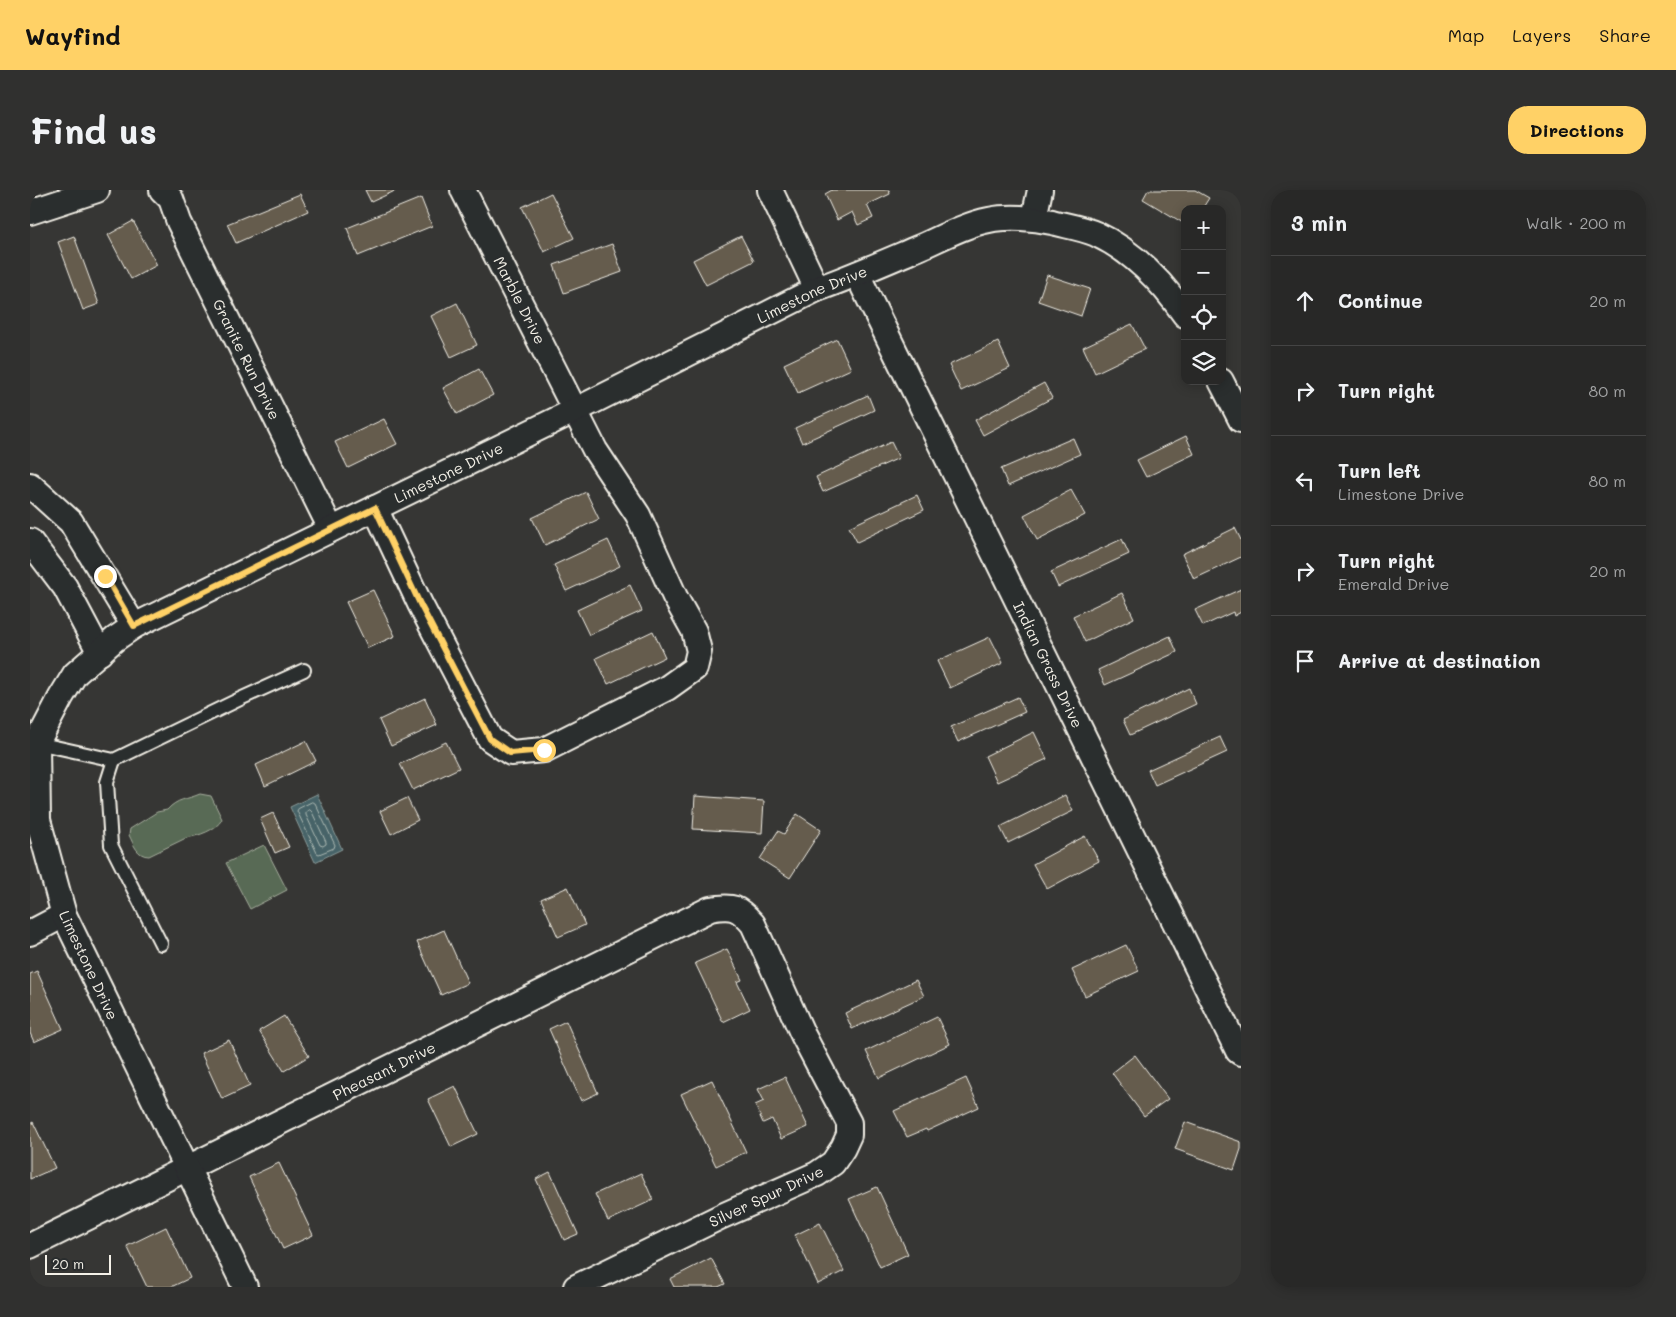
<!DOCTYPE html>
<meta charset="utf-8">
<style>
:root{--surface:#282827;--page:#30302f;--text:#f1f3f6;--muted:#a5a6a7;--line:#444;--accent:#ffd166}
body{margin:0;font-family:Mali,sans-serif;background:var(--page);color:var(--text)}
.controls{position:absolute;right:15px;top:15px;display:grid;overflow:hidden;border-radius:10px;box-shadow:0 2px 12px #0003}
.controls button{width:45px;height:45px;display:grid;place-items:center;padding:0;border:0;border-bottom:1px solid var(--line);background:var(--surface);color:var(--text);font:25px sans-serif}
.scale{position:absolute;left:15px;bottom:12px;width:66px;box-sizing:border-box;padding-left:5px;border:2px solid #f4f1e8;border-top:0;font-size:14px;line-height:18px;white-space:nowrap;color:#f4f1e8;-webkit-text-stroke:4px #2a2d2e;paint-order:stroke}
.stop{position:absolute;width:15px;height:15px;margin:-11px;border:4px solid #ffd166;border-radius:50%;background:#fff}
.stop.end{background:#ffd166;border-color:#fff;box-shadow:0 1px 5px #0008}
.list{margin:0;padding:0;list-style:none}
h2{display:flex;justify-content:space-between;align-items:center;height:65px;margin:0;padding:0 20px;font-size:21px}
h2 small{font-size:16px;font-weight:400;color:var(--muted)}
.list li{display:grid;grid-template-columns:32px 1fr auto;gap:15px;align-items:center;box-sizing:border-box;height:90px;padding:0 20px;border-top:1px solid var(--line)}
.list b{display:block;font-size:19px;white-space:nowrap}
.list p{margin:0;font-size:16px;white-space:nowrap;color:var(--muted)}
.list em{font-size:16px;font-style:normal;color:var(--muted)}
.icon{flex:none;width:28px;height:28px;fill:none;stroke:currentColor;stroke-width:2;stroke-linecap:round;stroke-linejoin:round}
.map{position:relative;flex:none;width:1211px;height:1097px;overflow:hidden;border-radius:20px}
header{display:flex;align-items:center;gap:30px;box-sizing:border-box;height:70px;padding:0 25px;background:var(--accent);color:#111}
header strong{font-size:24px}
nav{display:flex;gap:28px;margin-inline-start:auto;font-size:18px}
.intro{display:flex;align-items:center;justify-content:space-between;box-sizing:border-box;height:120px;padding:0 30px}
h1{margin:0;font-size:35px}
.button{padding:12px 22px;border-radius:20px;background:var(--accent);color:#111;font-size:18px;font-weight:700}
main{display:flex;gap:30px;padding:0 30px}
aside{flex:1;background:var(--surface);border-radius:20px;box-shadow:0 2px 12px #0003}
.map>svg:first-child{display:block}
.green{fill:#586a54;stroke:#a6ae9e}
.water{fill:#466467;stroke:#8c9c9b}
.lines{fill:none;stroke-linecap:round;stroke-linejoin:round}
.shore{stroke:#aeb9b4;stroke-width:1}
.building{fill:#655c4d;stroke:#f4f1e8}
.service-casing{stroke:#f4f1e8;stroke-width:16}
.minor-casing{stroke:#f4f1e8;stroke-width:28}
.service{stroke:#2a2d2e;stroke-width:12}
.minor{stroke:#2a2d2e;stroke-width:24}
.route{stroke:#ffd166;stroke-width:6}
.labels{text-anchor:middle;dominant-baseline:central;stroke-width:4;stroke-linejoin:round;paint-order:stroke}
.street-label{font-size:15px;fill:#f4f1e8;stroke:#2a2d2e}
</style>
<header>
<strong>Wayfind</strong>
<nav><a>Map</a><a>Layers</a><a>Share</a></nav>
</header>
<div class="intro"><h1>Find us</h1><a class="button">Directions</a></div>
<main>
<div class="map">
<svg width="1211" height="1097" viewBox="0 0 1211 1097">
<rect width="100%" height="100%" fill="#363634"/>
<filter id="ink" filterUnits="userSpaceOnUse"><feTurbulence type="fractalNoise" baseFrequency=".02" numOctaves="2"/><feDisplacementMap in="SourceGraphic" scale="10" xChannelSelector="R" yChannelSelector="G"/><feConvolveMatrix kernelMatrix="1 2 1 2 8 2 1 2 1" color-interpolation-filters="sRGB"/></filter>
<g filter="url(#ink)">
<g class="green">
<path d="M 170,604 L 181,606 L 192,629 C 187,640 168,646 156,648 L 119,666 C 107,666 104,655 99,645 L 100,639 L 127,622 L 137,620 C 148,608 156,610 170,604 Z"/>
<path d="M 234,655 L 257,700 L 220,719 L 196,673 Z"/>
</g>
<path class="water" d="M 287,604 L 312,659 L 285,672 L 260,617 Z"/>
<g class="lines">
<g class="shore">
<path d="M 282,612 L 285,613 L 305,655 L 304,658 L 289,664 L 287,663 L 267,621 L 268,619 Z"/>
<path d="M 280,620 L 282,622 L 296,652 L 296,654 L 293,656 L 290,655 L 276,625 L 276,622 Z"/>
</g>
</g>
<g class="building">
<path d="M 335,0 L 367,0 L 341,12 Z"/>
<path d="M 802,0 L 859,0 L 860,4 L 837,15 L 843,28 L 828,35 L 822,22 L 807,30 L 795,4 Z"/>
<path d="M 1118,0 L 1165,0 L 1179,8 L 1172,19 L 1155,19 L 1155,34 L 1113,9 Z"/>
<path d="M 521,3 L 544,48 L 514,62 L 492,17 Z"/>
<path d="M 270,4 L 278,21 L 206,53 L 197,34 Z"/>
<path d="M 391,8 L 402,36 L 328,66 L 317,38 Z"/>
<path d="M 103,31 L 127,75 L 101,89 L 78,45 Z"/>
<path d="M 44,46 L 69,114 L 53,120 L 28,52 Z"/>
<path d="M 711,46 L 724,71 L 676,95 L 663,70 Z"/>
<path d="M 582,54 L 592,82 L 534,103 L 524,75 Z"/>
<path d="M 1017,85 L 1060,99 L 1051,126 L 1008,111 Z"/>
<path d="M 427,113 L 447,155 L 421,167 L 401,126 Z"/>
<path d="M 1102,134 L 1115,159 L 1065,183 L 1053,157 Z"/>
<path d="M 807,149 L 821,179 L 768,203 L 754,174 Z"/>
<path d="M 968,152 L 980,178 L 931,201 L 919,175 Z"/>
<path d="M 449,179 L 463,205 L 427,224 L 413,198 Z"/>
<path d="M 1014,193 L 1022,208 L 953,245 L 945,230 Z"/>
<path d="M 838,205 L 844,220 L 772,253 L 765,238 Z"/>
<path d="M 354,229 L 367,254 L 318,278 L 305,252 Z"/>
<path d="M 1156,246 L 1164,264 L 1116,287 L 1107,270 Z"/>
<path d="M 1043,248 L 1050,264 L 978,296 L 971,279 Z"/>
<path d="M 861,252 L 869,268 L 793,302 L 786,287 Z"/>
<path d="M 1041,300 L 1055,325 L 1007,350 L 994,325 Z"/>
<path d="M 556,302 L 569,329 L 515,355 L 502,328 Z"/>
<path d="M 887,305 L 894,320 L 827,352 L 819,337 Z"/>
<path d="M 1205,338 L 1211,350 L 1211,367 L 1164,389 L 1152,364 Z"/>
<path d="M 1092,349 L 1099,364 L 1028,397 L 1021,382 Z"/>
<path d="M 578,350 L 590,376 L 536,401 L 524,375 Z"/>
<path d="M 600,395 L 612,421 L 559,445 L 547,420 Z"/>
<path d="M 1211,399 L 1211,422 L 1204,426 L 1203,422 L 1173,436 L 1165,420 Z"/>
<path d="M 343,400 L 365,446 L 338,458 L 316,412 Z"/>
<path d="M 1092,403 L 1104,428 L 1055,452 L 1043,426 Z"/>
<path d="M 623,441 L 635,467 L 578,494 L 566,468 Z"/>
<path d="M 1140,446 L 1147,462 L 1075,495 L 1068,480 Z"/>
<path d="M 960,447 L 973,473 L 920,498 L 907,471 Z"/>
<path d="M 1159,498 L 1166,514 L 1100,545 L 1093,530 Z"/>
<path d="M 988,507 L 995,522 L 928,552 L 921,537 Z"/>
<path d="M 395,508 L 407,535 L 361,556 L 349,530 Z"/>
<path d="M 1004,542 L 1017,569 L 967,592 L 955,566 Z"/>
<path d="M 1190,547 L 1197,562 L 1125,595 L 1118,580 Z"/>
<path d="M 276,551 L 286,571 L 235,596 L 226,575 Z"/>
<path d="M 416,552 L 429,578 L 383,600 L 370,574 Z"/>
<path d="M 1035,605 L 1043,621 L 978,653 L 970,637 Z"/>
<path d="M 665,606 L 734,611 L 732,643 L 663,639 Z"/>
<path d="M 377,608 L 388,630 L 361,644 L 350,621 Z"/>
<path d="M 243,623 L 259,657 L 245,663 L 230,629 Z"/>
<path d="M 767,624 L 791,640 L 760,688 L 730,669 L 748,641 L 754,644 Z"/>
<path d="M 1055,646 L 1069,671 L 1017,699 L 1003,674 Z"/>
<path d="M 538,697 L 555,735 L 528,747 L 511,709 Z"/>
<path d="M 414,740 L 438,793 L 411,805 L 387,752 Z"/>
<path d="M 1096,755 L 1109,781 L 1055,806 L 1042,780 Z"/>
<path d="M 697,759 L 712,790 L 707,792 L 720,819 L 693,832 L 665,773 Z"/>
<path d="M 7,781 L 33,839 L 4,852 L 0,843 L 0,784 Z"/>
<path d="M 886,790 L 894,806 L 822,839 L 815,823 Z"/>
<path d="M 254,826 L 279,866 L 254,881 L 229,841 Z"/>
<path d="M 907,827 L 920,854 L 849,888 L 836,861 Z"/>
<path d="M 536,831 L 568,903 L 551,911 L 519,839 Z"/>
<path d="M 199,850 L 220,896 L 192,909 L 171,863 Z"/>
<path d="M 1105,865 L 1138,909 L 1114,926 L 1082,883 Z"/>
<path d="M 755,887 L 778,937 L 751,949 L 742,929 L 733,933 L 725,915 L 734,911 L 728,899 Z"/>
<path d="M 936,888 L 949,917 L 897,941 L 896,939 L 877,947 L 864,921 Z"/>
<path d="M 682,890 L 716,962 L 686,976 L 651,904 Z"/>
<path d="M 425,896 L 448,944 L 421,957 L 398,909 Z"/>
<path d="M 3,932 L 25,978 L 0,989 L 0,934 Z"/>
<path d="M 1155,932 L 1211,952 L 1211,959 L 1204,980 L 1145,959 Z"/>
<path d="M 249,973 L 283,1045 L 253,1059 L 219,987 Z"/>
<path d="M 520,982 L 548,1044 L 534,1050 L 506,989 Z"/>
<path d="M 611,983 L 623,1010 L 578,1031 L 565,1004 Z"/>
<path d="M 847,997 L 878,1064 L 850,1077 L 819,1009 Z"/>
<path d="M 790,1033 L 814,1081 L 788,1094 L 765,1045 Z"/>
<path d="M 136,1037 L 160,1088 L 141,1097 L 117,1097 L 97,1056 Z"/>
<path d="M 681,1068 L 695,1094 L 688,1097 L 644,1097 L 640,1089 Z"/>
</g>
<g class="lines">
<defs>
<g id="service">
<path d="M 7,553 L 84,570 L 210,509 L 274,480"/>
<path d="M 84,570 L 77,592 L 81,655 L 131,754"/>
</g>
<g id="minor">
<path id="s1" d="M 132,0 L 141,9 L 149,32 L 301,339"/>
<path d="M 740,0 L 787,99"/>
<path d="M 0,22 L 67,0"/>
<path d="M 1004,28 L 1010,0"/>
<path id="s2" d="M 827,84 L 1208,861 L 1211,863"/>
<path d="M 1191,191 L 1211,230"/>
<path d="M 0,295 L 41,332 L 104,436"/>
<path d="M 345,318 L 390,414 L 460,549 L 481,563 L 514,560 L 637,498 L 665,478 L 669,461 L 664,441 L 645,407 L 608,325 L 565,260 L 433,0"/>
<path d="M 0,351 L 35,397 L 70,463"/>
<path d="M 0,743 L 34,725"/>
<path id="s3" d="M 0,1056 L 680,719 C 703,715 708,717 723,734 L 773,845 L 819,933 L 819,945 L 813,958 L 803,973 L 787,984 L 690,1027 L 546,1097"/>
<path id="s4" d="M 215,1097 L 34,725 L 8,630 L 7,553 L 31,507 L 45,484 L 85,449 L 104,436 L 546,220 L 787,99 C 821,87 855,72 888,58 C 911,48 934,35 959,30 C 978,26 1004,28 1022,32 C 1037,36 1052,38 1066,44 C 1103,61 1132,92 1155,125"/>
</g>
</defs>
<use href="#service" class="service-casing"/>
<use href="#minor" class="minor-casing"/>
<use href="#service" class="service"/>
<use href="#minor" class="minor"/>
</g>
</g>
<g class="lines" filter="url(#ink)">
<path class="route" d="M 75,386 L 104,436 L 345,318 L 390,414 L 460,549 L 480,563 L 514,560"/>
</g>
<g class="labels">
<g class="street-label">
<text stroke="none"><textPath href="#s4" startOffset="1499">Limestone Drive</textPath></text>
<text transform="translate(490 110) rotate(63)">Marble Drive</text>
<text stroke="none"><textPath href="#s1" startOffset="190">Granite Run Drive</textPath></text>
<text stroke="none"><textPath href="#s4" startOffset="1094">Limestone Drive</textPath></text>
<text stroke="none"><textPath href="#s2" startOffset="435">Indian Grass Drive</textPath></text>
<text transform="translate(59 775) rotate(65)">Limestone Drive</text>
<text stroke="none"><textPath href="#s3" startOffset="395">Pheasant Drive</textPath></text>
<text transform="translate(736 1006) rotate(-25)">Silver Spur Drive</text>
</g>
</g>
</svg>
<div class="controls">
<button>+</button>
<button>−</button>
<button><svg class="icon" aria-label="locate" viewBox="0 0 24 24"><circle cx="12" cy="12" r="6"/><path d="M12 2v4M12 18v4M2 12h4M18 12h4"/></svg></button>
<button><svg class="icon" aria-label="layers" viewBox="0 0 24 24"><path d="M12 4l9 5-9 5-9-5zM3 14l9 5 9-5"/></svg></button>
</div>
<div class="scale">20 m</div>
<div class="stop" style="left:514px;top:560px"></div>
<div class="stop end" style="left:75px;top:386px"></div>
</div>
<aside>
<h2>3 min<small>Walk · 200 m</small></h2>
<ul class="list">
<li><svg class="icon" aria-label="ahead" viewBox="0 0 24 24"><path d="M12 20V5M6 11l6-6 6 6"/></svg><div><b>Continue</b></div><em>20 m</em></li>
<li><svg class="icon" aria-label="right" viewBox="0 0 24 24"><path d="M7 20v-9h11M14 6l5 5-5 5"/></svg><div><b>Turn right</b></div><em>80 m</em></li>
<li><svg class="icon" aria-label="left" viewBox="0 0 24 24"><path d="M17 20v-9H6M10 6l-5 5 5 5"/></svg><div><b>Turn left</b><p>Limestone Drive</p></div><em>80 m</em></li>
<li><svg class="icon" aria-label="right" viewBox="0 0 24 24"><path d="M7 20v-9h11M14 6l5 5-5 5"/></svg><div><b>Turn right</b><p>Emerald Drive</p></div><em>20 m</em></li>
<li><svg class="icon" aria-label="arrive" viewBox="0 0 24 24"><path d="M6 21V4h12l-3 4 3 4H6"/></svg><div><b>Arrive at destination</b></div></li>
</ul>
</aside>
</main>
